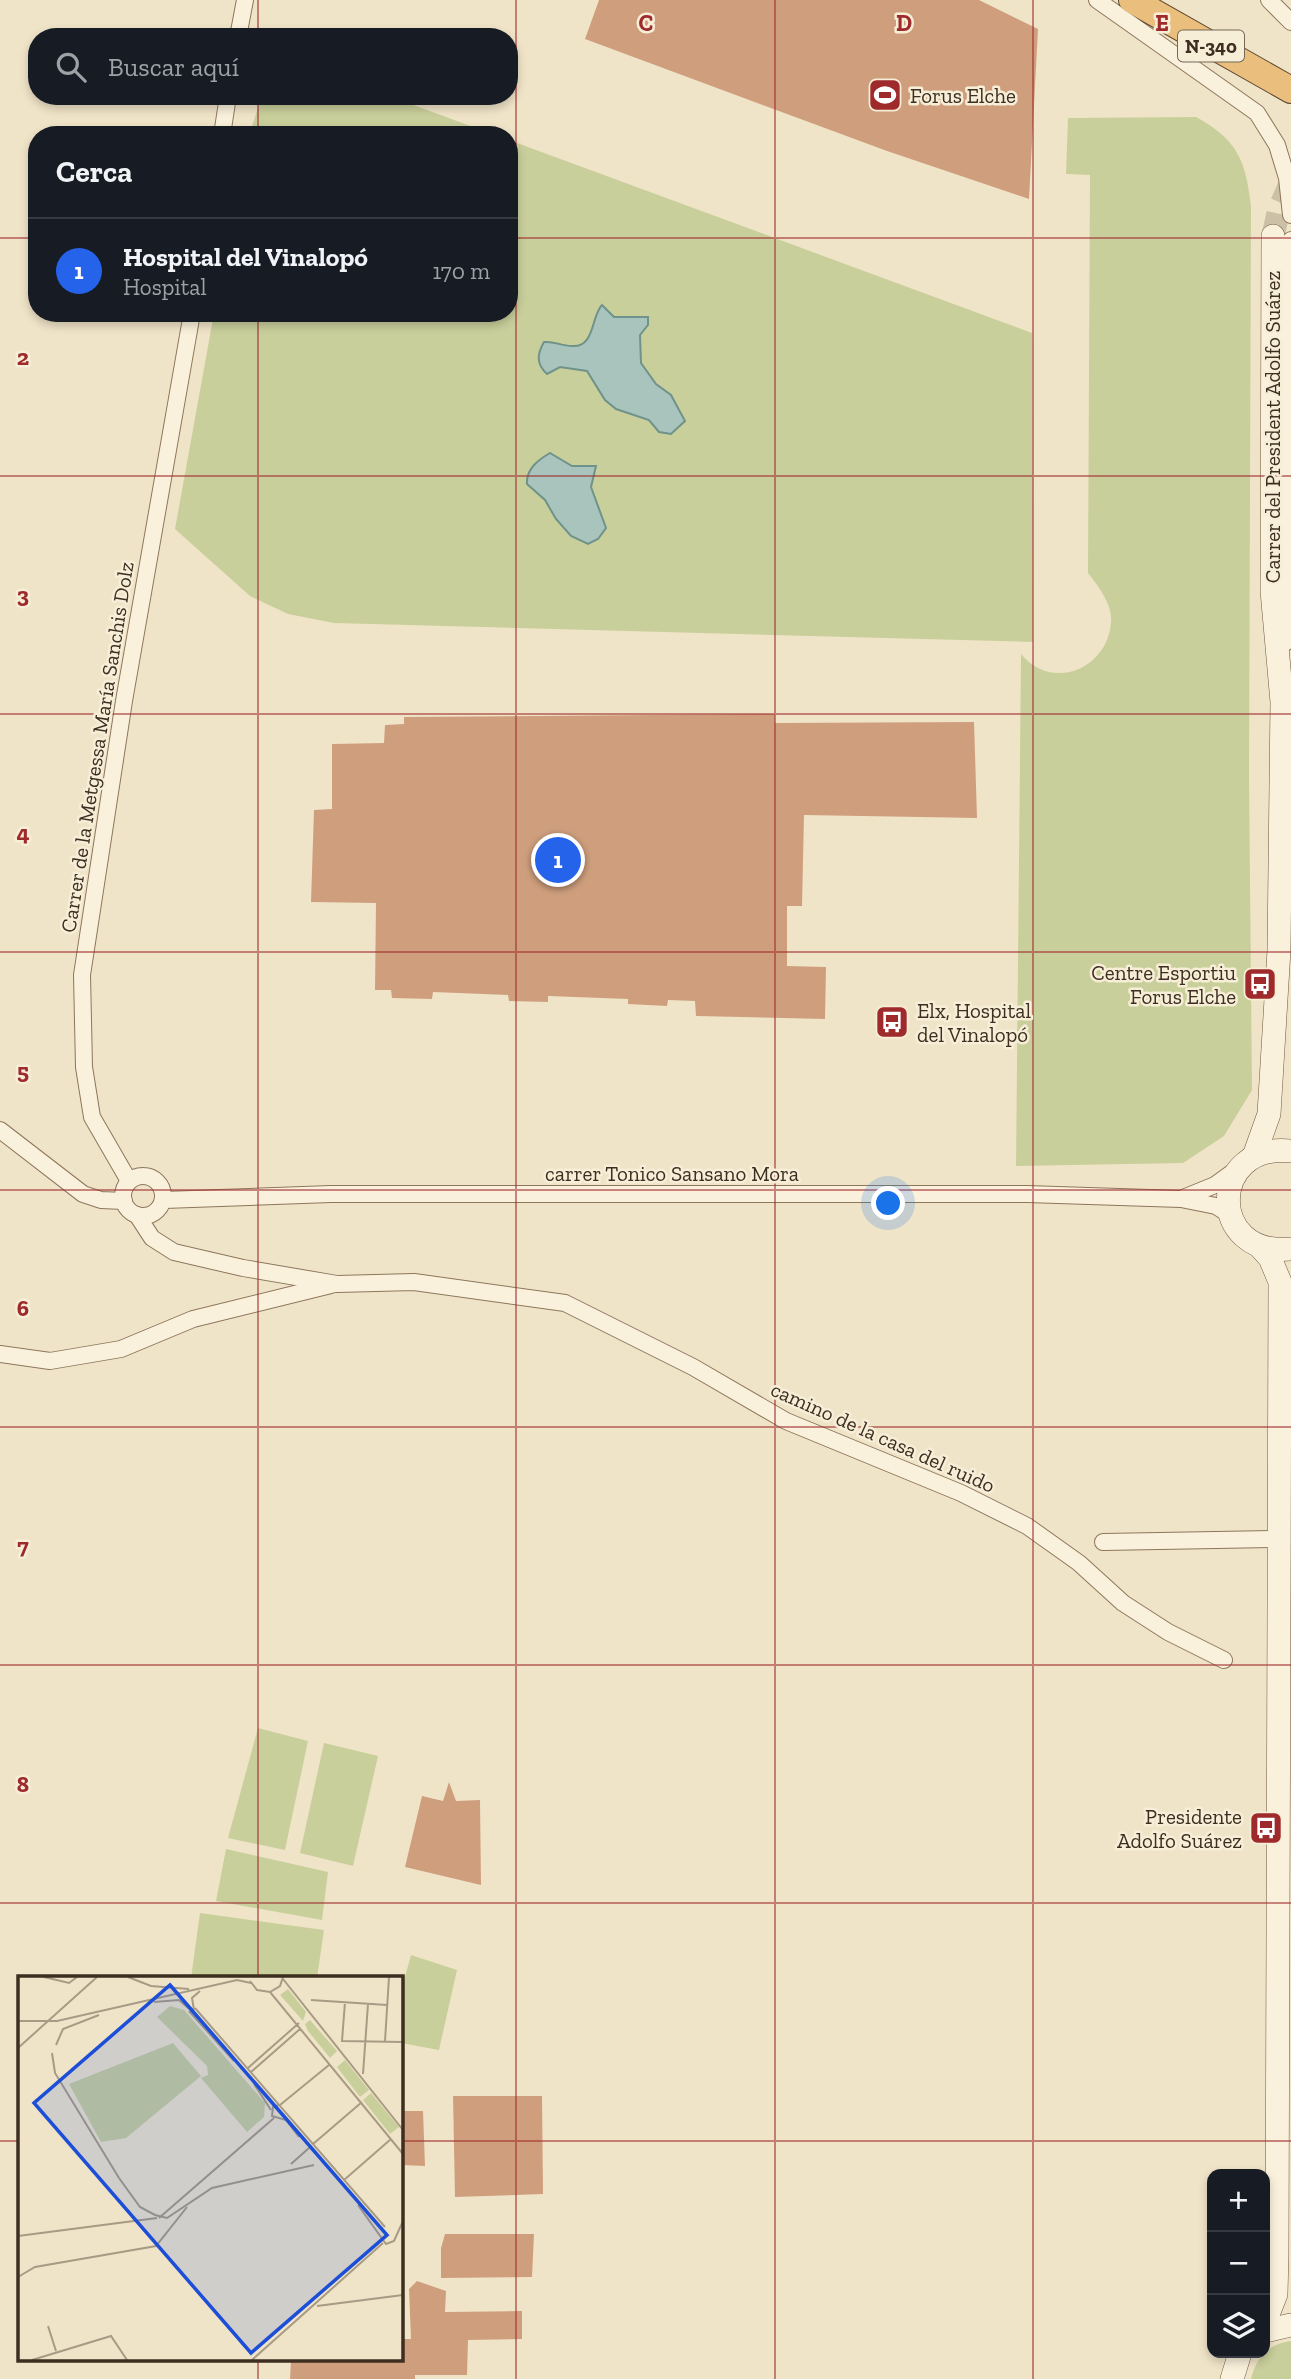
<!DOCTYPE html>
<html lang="es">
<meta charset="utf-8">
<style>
:root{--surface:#171b24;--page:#20242c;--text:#f1f3f6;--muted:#9ea1a6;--line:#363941;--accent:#2563eb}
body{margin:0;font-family:"Zilla Slab",serif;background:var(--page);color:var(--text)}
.controls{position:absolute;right:21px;bottom:21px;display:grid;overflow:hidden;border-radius:14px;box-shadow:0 4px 10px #0003}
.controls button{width:63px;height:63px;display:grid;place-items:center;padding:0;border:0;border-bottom:2px solid var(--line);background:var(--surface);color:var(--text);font:35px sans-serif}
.you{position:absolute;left:889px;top:1204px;width:24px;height:24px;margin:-18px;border:5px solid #fff;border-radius:50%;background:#1a73e8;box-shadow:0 0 0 10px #1a73e833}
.badge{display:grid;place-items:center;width:46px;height:46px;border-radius:50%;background:var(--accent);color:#fff;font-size:23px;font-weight:700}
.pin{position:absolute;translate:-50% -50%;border:4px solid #fff;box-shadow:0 2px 7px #0006}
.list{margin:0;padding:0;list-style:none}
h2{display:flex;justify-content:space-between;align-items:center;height:91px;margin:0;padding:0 28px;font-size:30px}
h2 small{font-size:23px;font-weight:400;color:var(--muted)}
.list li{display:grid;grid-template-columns:46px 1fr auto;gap:21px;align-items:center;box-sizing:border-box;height:105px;padding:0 28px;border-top:2px solid var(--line)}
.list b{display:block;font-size:26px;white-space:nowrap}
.list p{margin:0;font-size:23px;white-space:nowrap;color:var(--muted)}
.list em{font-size:23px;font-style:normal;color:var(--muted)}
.icon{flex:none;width:38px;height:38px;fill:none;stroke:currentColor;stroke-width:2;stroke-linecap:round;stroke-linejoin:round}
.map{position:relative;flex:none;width:1291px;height:2379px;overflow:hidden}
.search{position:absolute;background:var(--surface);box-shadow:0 4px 10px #0003;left:28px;top:28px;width:490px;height:77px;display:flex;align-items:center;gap:18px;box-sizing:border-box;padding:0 24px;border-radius:28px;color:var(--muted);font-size:26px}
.panel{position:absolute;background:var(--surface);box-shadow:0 4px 10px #0003;left:28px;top:126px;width:490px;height:196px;border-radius:28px}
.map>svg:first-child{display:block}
.green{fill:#c9cf9b}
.water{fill:#a9c4bc;stroke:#6f938a;stroke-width:2}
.building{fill:#cf9f7d}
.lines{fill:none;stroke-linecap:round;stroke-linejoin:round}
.secondary-tunnel{stroke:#ccc0a6;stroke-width:23;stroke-dasharray:23 11;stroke-linecap:butt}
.minor-casing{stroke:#8d765c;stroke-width:18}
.secondary-casing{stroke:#6f573f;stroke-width:24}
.trunk-casing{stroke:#5b4430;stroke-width:28}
.minor{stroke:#faf1dc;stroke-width:16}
.secondary{stroke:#faf1dc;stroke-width:23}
.trunk{stroke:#eabe7c;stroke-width:26}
.grid{fill:none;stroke:#9e2a2b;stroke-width:2;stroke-opacity:0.55}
.labels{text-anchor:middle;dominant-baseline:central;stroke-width:5;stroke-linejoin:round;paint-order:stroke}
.shield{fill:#f7eed8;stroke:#756857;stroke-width:2}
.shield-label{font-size:19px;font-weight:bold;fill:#3d2e20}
.poi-label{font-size:21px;fill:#3d2e20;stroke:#f7eed8;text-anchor:start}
.street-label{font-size:21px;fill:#3d2e20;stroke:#f7eed8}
.inset-road{fill:none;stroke:#a89b85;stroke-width:2}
.view{fill:#1d4ed8;fill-opacity:0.15;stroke:#1d4ed8;stroke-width:3.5}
.inset-edge{fill:none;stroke:#3d2e20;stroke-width:3.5}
.grid-label{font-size:23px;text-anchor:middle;font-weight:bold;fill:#9e2a2b;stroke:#f7eed8;stroke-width:5;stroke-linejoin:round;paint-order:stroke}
</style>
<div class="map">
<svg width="1291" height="2379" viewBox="0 0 1291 2379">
<rect width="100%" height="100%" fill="#f0e4c8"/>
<g class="green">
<path d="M 262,96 L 389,96 L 495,135 L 249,135 Z"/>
<path d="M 1196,117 C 1238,140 1246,161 1251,207 L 1249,776 L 1252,1090 L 1224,1136 L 1183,1163 L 1016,1166 L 1021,654 C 1052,692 1108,669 1111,622 C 1113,605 1098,586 1088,573 L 1090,175 L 1066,174 L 1068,118 Z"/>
<path d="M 509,140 L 1032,333 L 1033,642 L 334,623 L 288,614 L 250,596 L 175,529 L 214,313 L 509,313 Z"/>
<path d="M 258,1728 L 308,1741 L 285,1850 L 228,1838 Z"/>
<path d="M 324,1743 L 378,1756 L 353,1866 L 300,1853 Z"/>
<path d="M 226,1849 L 328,1872 L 322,1920 L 216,1901 Z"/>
<path d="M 200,1913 L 324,1930 L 317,1978 L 191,1978 Z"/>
<path d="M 411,1955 L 457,1970 L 439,2050 L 401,2043 L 401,1991 Z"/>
<path d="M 1291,2341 L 1291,2379 L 1251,2379 C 1255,2359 1269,2343 1291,2341 Z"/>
</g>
<g class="water">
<path d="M 602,305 L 614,317 L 648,317 L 648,325 L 640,335 L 641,363 L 656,384 L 671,395 L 685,421 L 671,434 L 659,432 L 649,420 L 616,409 L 605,400 L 587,371 L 560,367 L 547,374 C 536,364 537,354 544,342 C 555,341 561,346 572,346 C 595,348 591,316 602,305 Z"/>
<path d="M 550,453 L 572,466 L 596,466 L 591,487 L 606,528 L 598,539 L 588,544 L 571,536 L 556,519 L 545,500 L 527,484 C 526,469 538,460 550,453 Z"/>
</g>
<g class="building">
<path d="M 599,0 L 979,0 L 1038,29 L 1029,199 L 887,151 L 585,39 Z"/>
<path d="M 775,714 L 775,723 L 974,722 L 977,818 L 804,815 L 802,906 L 787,906 L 787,966 L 826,967 L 825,1019 L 696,1016 L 695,1001 L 668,1000 L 667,1006 L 628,1004 L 628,999 L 548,996 L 548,1002 L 509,1001 L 508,995 L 433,992 L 432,999 L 392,998 L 391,990 L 375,990 L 376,903 L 311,902 L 314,810 L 332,809 L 332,744 L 384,743 L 385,725 L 404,724 L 404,717 Z"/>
<path d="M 449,1782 L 456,1801 L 480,1800 L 481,1885 L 405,1867 L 422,1796 L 443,1801 Z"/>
<path d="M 453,2096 L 542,2096 L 543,2194 L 455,2197 Z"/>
<path d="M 401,2111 L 423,2111 L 425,2166 L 401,2165 Z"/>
<path d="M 445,2234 L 534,2234 L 532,2277 L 441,2278 L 441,2248 Z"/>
<path d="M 417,2281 L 446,2291 L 445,2312 L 522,2311 L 522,2339 L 468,2340 L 467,2375 L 415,2375 L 415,2379 L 290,2379 L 291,2360 L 401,2360 L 401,2339 L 411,2339 L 409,2289 Z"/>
</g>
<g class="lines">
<path class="secondary-tunnel" d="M 1273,236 L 1279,209 L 1291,182"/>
<defs>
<g id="minor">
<path d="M 1097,0 L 1257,113 L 1277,145 L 1287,178 L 1291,215"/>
<path d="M 1269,0 L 1291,22"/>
<path d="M 238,37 L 245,0"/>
<path d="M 222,135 L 228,96"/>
<path d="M 1285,643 L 1291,240"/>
<path d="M 0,1130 L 83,1194 L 101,1200 L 124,1201"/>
<circle cx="143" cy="1196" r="20"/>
<path d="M 129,1181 L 92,1117 L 84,1067 L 82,975 L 124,701 L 192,313"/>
<path d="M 1183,1198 L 1215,1185 L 1237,1169"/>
<path d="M 164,1200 L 331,1194 L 1027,1194 L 1181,1199 L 1216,1206 L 1230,1215"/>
<path d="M 137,1215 L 152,1238 L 174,1252 L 243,1268 L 337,1284 L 414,1282 L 565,1303 L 693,1367 L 786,1421 L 961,1493 L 1027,1526 L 1079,1563 L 1123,1603 L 1168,1632 L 1224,1660"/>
<path d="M 0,1354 L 50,1361 L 121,1349 L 193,1319 L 331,1285"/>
<path d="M 1103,1542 L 1278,1539"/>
</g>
<g id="secondary">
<path d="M 1291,1151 C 1208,1142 1207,1258 1291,1249"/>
<path d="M 1254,1156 L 1269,1114 L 1279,950 L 1282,702 L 1272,591 L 1273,236"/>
<path d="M 1261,1248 L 1270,1258 L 1280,1282 L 1277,2256 L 1276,2294 L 1265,2322"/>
<path d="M 1265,2331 L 1291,2325"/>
<path d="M 1232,2379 L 1240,2353"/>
</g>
<path id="trunk" d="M 1132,0 L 1291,90"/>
</defs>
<use href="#minor" class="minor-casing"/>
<use href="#secondary" class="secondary-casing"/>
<use href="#trunk" class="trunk-casing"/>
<use href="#minor" class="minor"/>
<use href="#secondary" class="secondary"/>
<use href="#trunk" class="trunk"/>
</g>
<path class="grid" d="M 258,0 L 258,37M 516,0 L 516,2379M 775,0 L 775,2379M 1033,0 L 1033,2379M 258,96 L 258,135M 0,238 L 37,238M 509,238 L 1291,238M 258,313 L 258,1978M 0,476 L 1291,476M 0,714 L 1291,714M 0,952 L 1291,952M 0,1190 L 1291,1190M 0,1427 L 1291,1427M 0,1665 L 1291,1665M 0,1903 L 1291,1903M 0,2141 L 19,2141M 401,2141 L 1291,2141M 258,2360 L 258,2379"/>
<defs>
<symbol id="stadium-square" viewBox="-11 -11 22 22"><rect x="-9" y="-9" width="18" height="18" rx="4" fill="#9e2a2b" stroke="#f7eed8"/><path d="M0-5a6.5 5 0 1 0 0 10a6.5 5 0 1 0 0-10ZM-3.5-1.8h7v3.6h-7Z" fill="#fff"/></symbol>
<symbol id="bus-square" viewBox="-11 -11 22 22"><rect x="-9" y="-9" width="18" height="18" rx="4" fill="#9e2a2b" stroke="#f7eed8"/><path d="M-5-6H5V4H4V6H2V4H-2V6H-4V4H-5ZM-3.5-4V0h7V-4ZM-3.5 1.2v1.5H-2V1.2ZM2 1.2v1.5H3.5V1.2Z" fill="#fff"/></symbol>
</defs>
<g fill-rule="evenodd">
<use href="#stadium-square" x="866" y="76" width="38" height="38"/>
<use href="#bus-square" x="1241" y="965" width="38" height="38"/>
<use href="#bus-square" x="873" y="1003" width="38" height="38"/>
<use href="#bus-square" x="1247" y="1809" width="38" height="38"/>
</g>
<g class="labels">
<rect class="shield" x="1178" y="30.5" width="66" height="31" rx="5"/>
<g class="shield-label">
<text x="1211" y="46">N-340</text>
</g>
<g class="poi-label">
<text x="910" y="95">Forus Elche</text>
<text x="1236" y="972" text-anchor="end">Centre Esportiu<tspan x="1236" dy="24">Forus Elche</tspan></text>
<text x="917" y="1010">Elx, Hospital<tspan x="917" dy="24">del Vinalopó</tspan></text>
<text x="1242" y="1816" text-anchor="end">Presidente<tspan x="1242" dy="24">Adolfo Suárez</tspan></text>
</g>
<g class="street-label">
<text transform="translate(1272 427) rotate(-90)">Carrer del President Adolfo Suárez</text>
<text transform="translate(97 747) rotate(-81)">Carrer de la Metgessa María Sanchis Dolz</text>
<text x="672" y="1173">carrer Tonico Sansano Mora</text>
<text transform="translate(883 1437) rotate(24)">camino de la casa del ruido</text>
</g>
</g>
<g transform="translate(18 1976)">
<rect width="385" height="385" fill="#f0e4c8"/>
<path d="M 270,13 L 288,36 L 285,45 L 262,19 ZM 152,30 L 166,34 L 247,127 L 246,141 L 229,156 L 183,102 L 190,99 L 189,90 L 139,41 ZM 292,44 L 319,75 L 312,82 L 290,55 L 287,48 ZM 155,67 L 183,100 L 108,162 L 83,166 L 51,108 ZM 327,84 L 351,114 L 342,121 L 319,91 ZM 353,117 L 381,151 L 372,158 L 345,124 Z" fill="#c9cf9b"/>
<path class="inset-road" d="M 26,1 L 51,7 L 59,1M 110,1 L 133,10 L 171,13M 265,3 L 385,154M 232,5 L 239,14 L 252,16 L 262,10 L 265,1M 252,16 L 385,178M 293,24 L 369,29M 136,26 L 161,24 L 176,37M 327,26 L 324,65 L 385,66M 177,32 L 367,251M 176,34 L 174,22 L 182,15M 171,35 L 216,85M 0,45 L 39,45 L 219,4 L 233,7M 367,65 L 371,1M 38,69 L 45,53 L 81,39M 0,72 L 79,1M 34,77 L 37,97 L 101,202 L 122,231 L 137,239M 230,92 L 281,47M 233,96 L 282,53M 345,98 L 350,28M 236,108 L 253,134M 261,129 L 255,131 L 254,140 L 268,144 L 281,161M 262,129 L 311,89M 295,168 L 344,126M 273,188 L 291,172M 326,204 L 373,163M 340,229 L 368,268 L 376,265 L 385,245M 137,239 L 149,242 L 194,212 L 296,189M 141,242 L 256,142M 0,260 L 139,242M 0,301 L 17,291 L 138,270 L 169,231M 299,330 L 385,319M 30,350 L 38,375M 14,384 L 93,360 L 109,384M 234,384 L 365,267"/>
<path class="view" d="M 152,9 L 369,259 L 233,377 L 16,127 Z"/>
<rect width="385" height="385" class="inset-edge"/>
</g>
<g class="grid-label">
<text x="646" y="31">C</text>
<text x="904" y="31">D</text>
<text x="1162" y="31">E</text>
<text x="23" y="365">2</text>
<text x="23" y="603">3</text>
<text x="23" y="841">4</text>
<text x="23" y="1079">5</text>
<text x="23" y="1316">6</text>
<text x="23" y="1554">7</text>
<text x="23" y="1792">8</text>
</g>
</svg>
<div class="controls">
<button>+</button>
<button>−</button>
<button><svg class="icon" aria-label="layers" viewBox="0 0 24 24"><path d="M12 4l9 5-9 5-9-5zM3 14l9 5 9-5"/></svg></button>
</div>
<div class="you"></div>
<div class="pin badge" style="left:558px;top:860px">1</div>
<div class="search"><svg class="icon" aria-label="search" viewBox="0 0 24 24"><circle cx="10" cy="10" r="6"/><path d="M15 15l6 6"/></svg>Buscar aquí</div>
<section class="panel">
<h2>Cerca<small></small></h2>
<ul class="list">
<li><span class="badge">1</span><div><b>Hospital del Vinalopó</b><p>Hospital</p></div><em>170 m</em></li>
</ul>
</section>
</div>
